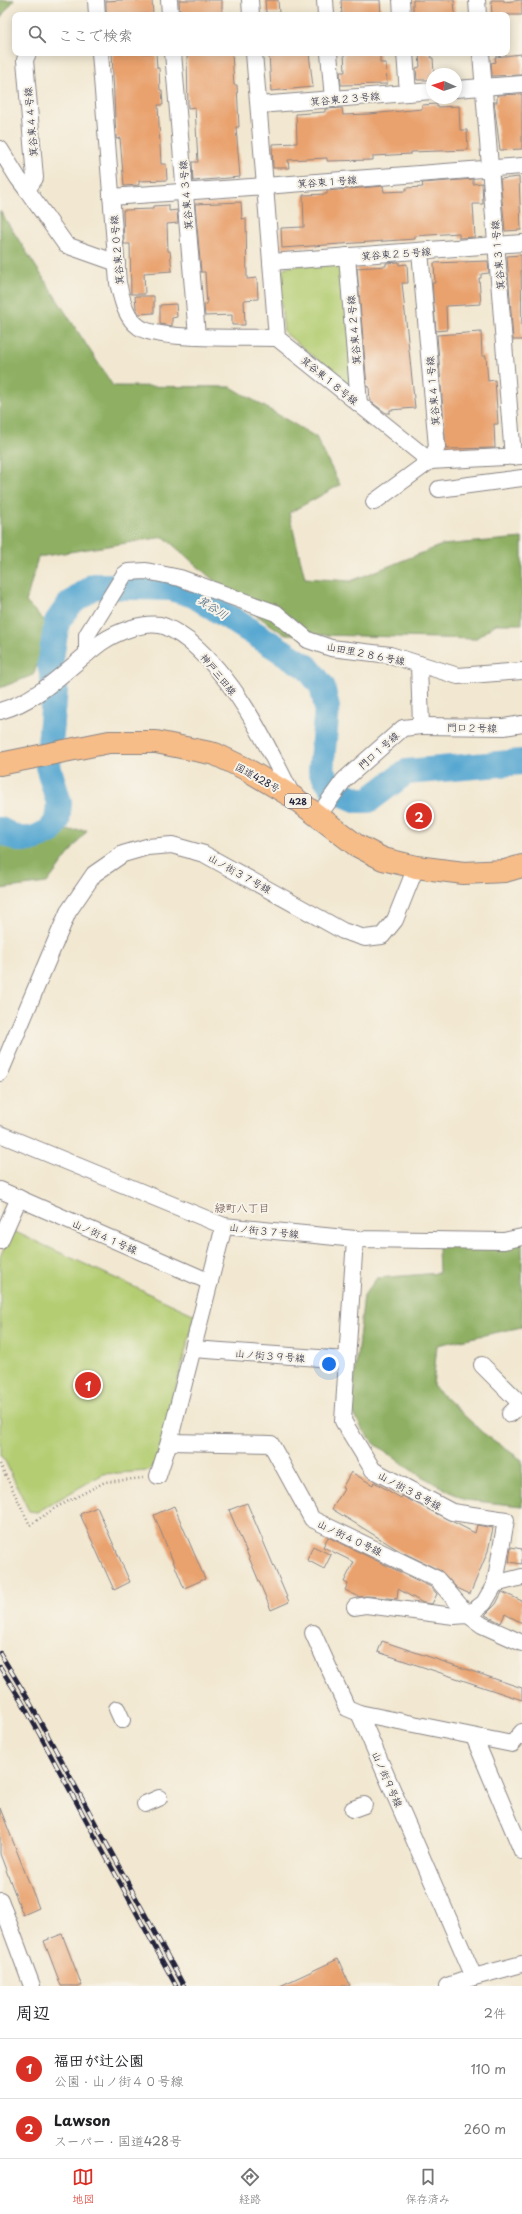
<!DOCTYPE html>
<html lang="ja">
<meta charset="utf-8">
<style>
:root{--surface:#fff;--page:#f2f2f2;--text:#202124;--muted:#757577;--line:#e0e0e0;--accent:#d93025}
body{margin:0;font-family:"Playpen Sans","Klee One",sans-serif;background:var(--page);color:var(--text)}
.compass{position:absolute;left:426px;top:68px;width:36px;height:36px;border-radius:50%;background:var(--surface);box-shadow:0 2px 10px #0003;rotate:273deg}
.you{position:absolute;left:329px;top:1364px;width:14px;height:14px;margin:-10px;border:3px solid #fff;border-radius:50%;background:#1a73e8;box-shadow:0 0 0 6px #1a73e833}
.badge{display:grid;place-items:center;width:26px;height:26px;border-radius:50%;background:var(--accent);color:#fff;font-size:13px;font-weight:700}
.pin{position:absolute;translate:-50% -50%;border:2px solid #fff;box-shadow:0 1px 4px #0006}
.list{margin:0;padding:0;list-style:none}
h2{display:flex;justify-content:space-between;align-items:center;height:52px;margin:0;padding:0 16px;font-size:17px}
h2 small{font-size:13px;font-weight:400;color:var(--muted)}
.list li{display:grid;grid-template-columns:26px 1fr auto;gap:12px;align-items:center;box-sizing:border-box;height:60px;padding:0 16px;border-top:1px solid var(--line)}
.list b{display:block;font-size:15px;white-space:nowrap}
.list p{margin:0;font-size:13px;white-space:nowrap;color:var(--muted)}
.list em{font-size:13px;font-style:normal;color:var(--muted)}
.icon{flex:none;width:22px;height:22px;fill:none;stroke:currentColor;stroke-width:2;stroke-linecap:round;stroke-linejoin:round}
.map{position:relative;flex:none;width:522px;height:1986px;overflow:hidden}
.search{position:absolute;background:var(--surface);box-shadow:0 2px 10px #0003;left:12px;right:12px;top:12px;height:44px;display:flex;align-items:center;gap:10px;box-sizing:border-box;padding:0 14px;border-radius:8px;color:var(--muted);font-size:15px}
.sheet{height:172px;background:var(--surface)}
nav{display:flex;justify-content:space-around;align-items:center;box-sizing:border-box;height:56px;border-top:1px solid var(--line);background:var(--surface);font-size:11px;color:var(--muted)}
nav a{display:grid;justify-items:center;gap:2px}
nav .on{color:var(--accent)}
.map>svg:first-child{display:block}
.green{fill:#b4cd72;stroke:#6b7856}
.forest{fill:#8fb064;stroke:#586950}
.lines{fill:none;stroke-linecap:round;stroke-linejoin:round}
.river{stroke:#56a7d1;stroke-width:26}
.building{fill:#e9a16d}
.minor-casing{stroke:#8a8586;stroke-width:18}
.highway-casing{stroke:#8a8586;stroke-width:24}
.path{stroke:#8a8586;stroke-width:2.5;stroke-dasharray:1 3;stroke-linecap:butt}
.minor{stroke:#fff;stroke-width:16}
.highway{stroke:#f7bd88;stroke-width:22}
.rail-casing{stroke:#22223b;stroke-width:4.5}
.rail{stroke:#f7f3e8;stroke-width:3;stroke-dasharray:9;stroke-linecap:butt}
.labels{text-anchor:middle;dominant-baseline:central;stroke-width:4;stroke-linejoin:round;paint-order:stroke}
.shield{fill:#f7f3e8;stroke:#62616f;stroke-width:1}
.shield-label{font-size:9px;font-weight:bold;fill:#22223b}
.street-label{font-size:10px;fill:#22223b;stroke:#f7f3e8}
.water-label{font-size:11px;font-style:italic;fill:#375777;stroke:#f7f3e8}
.neighbourhood-label{font-size:11px;fill:#684e4c;stroke:#f7f3e8}
</style>
<div class="map">
<svg width="522" height="1986" viewBox="0 0 522 1986">
<rect width="100%" height="100%" fill="#f7f3e8"/>
<filter id="ink" filterUnits="userSpaceOnUse"><feTurbulence type="fractalNoise" baseFrequency=".025" numOctaves="2"/><feDisplacementMap in="SourceGraphic" scale="8" xChannelSelector="R" yChannelSelector="G"/><feConvolveMatrix kernelMatrix="1 2 1 2 8 2 1 2 1" color-interpolation-filters="sRGB"/></filter>
<filter id="wash" filterUnits="userSpaceOnUse"><feTurbulence type="fractalNoise" baseFrequency=".012" numOctaves="4" result="noise"/><feDisplacementMap in="SourceGraphic" scale="16" xChannelSelector="R" yChannelSelector="G"/><feGaussianBlur stdDeviation="0.9" result="paint"/><feColorMatrix in="noise" values="0 0 0 0 0 0 0 0 0 0 0 0 0 0 0 0 0 1.4 0 .05"/><feComposite in="paint" operator="in"/></filter>
<g filter="url(#wash)">
<rect width="100%" height="100%" fill="#f2e8d1"/>
<g class="green">
<path d="M 337,262 L 344,271 L 353,383 L 346,383 L 284,332 L 278,278 L 285,267 Z"/>
<path d="M 11,1230 L 195,1315 L 156,1463 L 148,1471 L 103,1474 L 37,1512 L 29,1511 L 4,1459 L 0,1456 L 0,1257 Z"/>
</g>
<g class="forest">
<path d="M 0,0 L 14,0 L 0,18 Z"/>
<path d="M 0,211 L 113,386 L 231,387 L 316,437 L 340,485 L 289,513 L 305,578 L 351,581 L 442,545 L 522,538 L 522,624 L 496,624 L 475,639 L 284,634 L 243,606 L 164,537 L 38,557 L 26,602 L 52,628 L 33,675 L 0,688 Z"/>
<path d="M 87,830 L 47,883 L 0,889 L 0,832 Z"/>
<path d="M 522,1242 L 522,1327 L 437,1345 L 433,1386 L 483,1433 L 522,1460 L 522,1506 L 465,1500 L 414,1472 L 375,1444 L 361,1427 L 351,1408 L 364,1295 L 377,1278 L 439,1273 L 438,1247 Z"/>
</g>
<g class="lines">
<path class="river" d="M 0,830 L 18,839 L 33,839 L 50,831 L 57,821 L 59,803 L 48,766 L 55,689 L 50,664 L 57,622 L 69,605 L 94,586 L 171,588 L 194,595 L 307,667 L 322,686 L 327,708 L 321,771 L 334,790 L 358,800 L 369,800 L 406,772 L 522,762"/>
</g>
<g id="blocks">
<g class="building">
<path d="M 122,0 L 152,0 L 153,14 L 106,15 L 106,1 Z"/>
<path d="M 179,0 L 222,0 L 222,15 L 180,15 Z"/>
<path d="M 265,0 L 278,0 L 279,13 L 266,13 Z"/>
<path d="M 341,0 L 380,0 L 381,15 L 342,15 Z"/>
<path d="M 413,0 L 454,0 L 455,15 L 413,15 Z"/>
<path d="M 491,0 L 504,0 L 504,2 L 522,0 L 522,15 L 492,15 Z"/>
<path d="M 112,53 L 156,53 L 157,68 L 159,68 L 160,90 L 162,90 L 163,105 L 158,105 L 161,164 L 166,164 L 167,180 L 139,181 L 139,185 L 124,186 L 120,138 L 116,139 Z"/>
<path d="M 187,53 L 232,53 L 234,85 L 237,85 L 239,127 L 236,127 L 240,177 L 193,181 L 192,162 L 198,162 L 195,107 L 188,108 Z"/>
<path d="M 269,53 L 309,53 L 313,87 L 271,91 Z"/>
<path d="M 344,53 L 380,53 L 380,63 L 386,63 L 387,84 L 341,85 L 340,72 L 345,72 Z"/>
<path d="M 419,53 L 430,53 L 431,58 L 433,58 L 434,74 L 432,74 L 432,80 L 417,80 L 416,68 L 420,67 Z"/>
<path d="M 522,54 L 522,75 L 492,76 L 491,63 L 496,62 L 495,57 Z"/>
<path d="M 522,94 L 522,149 L 500,150 L 494,102 L 497,102 L 497,95 Z"/>
<path d="M 437,104 L 437,107 L 459,106 L 460,130 L 467,130 L 468,150 L 411,152 L 411,154 L 373,156 L 373,160 L 327,161 L 327,158 L 288,160 L 289,168 L 273,168 L 272,144 L 297,143 L 296,114 L 325,112 L 325,109 L 342,108 L 343,115 L 369,114 L 422,109 L 422,105 Z"/>
<path d="M 519,177 L 521,230 L 505,231 L 500,179 Z"/>
<path d="M 473,179 L 473,184 L 482,183 L 483,204 L 473,204 L 475,237 L 459,238 L 459,233 L 415,236 L 415,239 L 282,248 L 281,228 L 304,227 L 303,195 L 327,194 L 327,191 L 383,186 L 384,192 L 406,191 L 406,188 L 423,187 L 422,183 Z"/>
<path d="M 241,202 L 242,219 L 246,218 L 247,279 L 257,278 L 258,299 L 244,300 L 245,325 L 232,325 L 232,315 L 205,316 L 204,305 L 207,304 L 205,272 L 201,272 L 195,204 Z"/>
<path d="M 169,205 L 169,211 L 177,210 L 178,223 L 167,224 L 168,251 L 170,251 L 172,271 L 144,273 L 145,294 L 131,294 L 130,244 L 124,244 L 123,210 L 153,209 L 153,206 Z"/>
<path d="M 521,255 L 522,340 L 513,340 L 507,256 Z"/>
<path d="M 488,261 L 489,273 L 481,274 L 481,278 L 479,278 L 481,304 L 446,306 L 447,330 L 436,331 L 432,283 L 435,283 L 434,263 Z"/>
<path d="M 399,262 L 399,265 L 407,264 L 408,283 L 402,283 L 415,408 L 390,410 L 390,413 L 386,413 L 370,401 L 369,387 L 367,387 L 357,268 L 386,266 L 386,263 Z"/>
<path d="M 135,296 L 154,296 L 154,313 L 139,314 L 136,308 Z"/>
<path d="M 176,304 L 177,317 L 172,318 L 172,326 L 160,324 L 160,305 Z"/>
<path d="M 481,332 L 482,356 L 486,356 L 488,381 L 495,380 L 498,424 L 494,424 L 495,448 L 446,449 L 437,335 Z"/>
<path d="M 351,1472 L 373,1485 L 374,1482 L 401,1498 L 402,1496 L 475,1533 L 477,1525 L 493,1528 L 488,1551 L 470,1594 L 457,1588 L 441,1571 L 400,1551 L 332,1509 L 344,1489 L 342,1488 Z"/>
<path d="M 247,1503 L 289,1602 L 271,1610 L 229,1510 Z"/>
<path d="M 174,1506 L 205,1579 L 184,1588 L 154,1515 Z"/>
<path d="M 97,1507 L 130,1582 L 114,1590 L 80,1514 Z"/>
<path d="M 328,1537 L 431,1587 L 437,1594 L 432,1604 L 423,1603 L 398,1589 L 397,1599 L 367,1596 L 359,1597 L 345,1590 L 348,1584 L 344,1582 L 354,1562 L 323,1547 Z"/>
<path d="M 313,1546 L 331,1555 L 324,1569 L 307,1560 Z"/>
<path d="M 511,1547 L 522,1549 L 522,1564 L 509,1562 Z"/>
<path d="M 502,1592 L 522,1601 L 522,1623 L 505,1614 L 501,1623 L 485,1615 L 496,1604 Z"/>
<path d="M 382,1641 L 522,1688 L 522,1700 L 378,1652 Z"/>
<path d="M 0,1808 L 39,1908 L 23,1915 L 0,1854 Z"/>
<path d="M 62,1934 L 82,1986 L 61,1986 L 44,1941 Z"/>
<path d="M 338,1959 L 350,1986 L 280,1986 Z"/>
</g>
</g>
</g>
<g filter="url(#ink)">
<use href="#blocks" fill-opacity="0" stroke="#8a8586" stroke-width="1"/>
<g class="lines">
<defs>
<g id="minor">
<path d="M 96,0 L 97,15"/>
<path d="M 169,0 L 170,15"/>
<path d="M 250,0 L 251,15"/>
<path d="M 325,0 L 326,15"/>
<path d="M 401,0 L 402,15"/>
<path d="M 477,0 L 478,15"/>
<path d="M 28,53 L 25,60 L 35,178 L 27,190 L 66,245 L 117,263"/>
<path d="M 100,53 L 118,283 C 122,299 125,317 139,327 C 158,341 249,337 277,338"/>
<path d="M 173,53 L 197,336"/>
<path d="M 254,53 L 265,186 L 522,166"/>
<path d="M 329,53 L 333,99"/>
<path d="M 405,53 L 408,93"/>
<path d="M 481,53 L 513,457"/>
<path d="M 456,89 L 522,84"/>
<path d="M 259,105 L 432,91"/>
<path d="M 0,149 L 18,178 L 27,190"/>
<path d="M 111,197 L 265,186 L 277,338 L 430,461 L 522,456"/>
<path d="M 347,256 L 359,404"/>
<path d="M 271,262 L 522,243"/>
<path d="M 439,489 L 522,478"/>
<path d="M 374,502 L 430,461 L 437,447 L 420,251"/>
<path d="M 87,654 L 87,635 L 124,575 L 128,572 L 146,571 L 180,578 L 276,613 L 308,640 L 331,648 L 390,655 L 458,676 L 522,671"/>
<path d="M 0,711 C 41,700 69,666 102,642 C 117,632 142,622 160,625 C 170,627 181,635 189,641 C 238,682 265,741 293,797"/>
<path d="M 421,726 L 504,727 L 522,724"/>
<path d="M 318,816 L 344,780 L 403,728 L 421,726 L 419,664"/>
<path d="M 0,1073 L 68,912 L 94,874 L 123,854 L 147,847 L 172,845 L 204,854 L 343,931 L 365,938 L 382,936 L 395,920 L 416,867"/>
<path d="M 0,1134 L 224,1226 L 355,1239 L 504,1241 L 522,1237"/>
<path d="M 0,1190 L 210,1282"/>
<path d="M 0,1241 L 19,1198"/>
<path d="M 193,1349 L 347,1360"/>
<path d="M 482,1365 L 521,1404"/>
<path d="M 510,1414 L 522,1403"/>
<path d="M 169,1442 L 271,1444 L 312,1519 L 437,1579 L 468,1615 L 482,1625 L 522,1643"/>
<path d="M 158,1476 L 169,1442 L 224,1226"/>
<path d="M 495,1584 L 522,1577"/>
<path d="M 355,1607 L 366,1605 L 454,1616 L 468,1615 L 484,1603 L 495,1584 L 506,1520 L 452,1512 L 373,1470 L 343,1421 L 355,1239"/>
<path d="M 313,1633 L 347,1708 L 359,1713"/>
<path d="M 117,1709 L 122,1720"/>
<path d="M 474,1737 L 522,1851"/>
<path d="M 145,1804 L 159,1798"/>
<path d="M 353,1809 L 364,1805"/>
<path d="M 0,1900 L 32,1986"/>
<path d="M 474,1977 L 522,1964"/>
<path d="M 447,1986 L 474,1977 L 359,1713 L 512,1744 L 522,1732"/>
</g>
<path id="highway" d="M 0,764 L 109,742 L 156,742 L 215,754 L 246,769 L 293,797 L 356,845 L 383,859 L 416,867 L 464,873 L 505,871 L 522,866"/>
</defs>
<use href="#minor" class="minor-casing"/>
<use href="#highway" class="highway-casing"/>
<path class="path" d="M 0,1464 L 30,1525 L 55,1508 L 105,1482 L 143,1478"/>
<use href="#minor" class="minor"/>
<use href="#highway" class="highway"/>
<defs>
<g id="rail">
<path d="M 0,1653 L 28,1699 L 184,1986"/>
<path d="M 0,1667 L 22,1702 L 176,1986"/>
</g>
</defs>
<use href="#rail" class="rail-casing"/>
<use href="#rail" class="rail"/>
</g>
</g>
<g class="labels">
<rect class="shield" x="285" y="794" width="26" height="14" rx="3"/>
<g class="shield-label">
<text x="298" y="801">428</text>
</g>
<g class="street-label">
<text transform="translate(345 98) rotate(-5)">箕谷東２３号線</text>
<text transform="translate(30 122) rotate(-95)">箕谷東４４号線</text>
<text transform="translate(327 181) rotate(-4)">箕谷東１号線</text>
<text transform="translate(185 195) rotate(-95)">箕谷東４３号線</text>
<text transform="translate(116 250) rotate(-95)">箕谷東２０号線</text>
<text transform="translate(396 253) rotate(-4)">箕谷東２５号線</text>
<text transform="translate(497 255) rotate(-95)">箕谷東３１号線</text>
<text transform="translate(353 330) rotate(-95)">箕谷東４２号線</text>
<text transform="translate(330 380) rotate(39)">箕谷東１８号線</text>
<text transform="translate(432 391) rotate(-95)">箕谷東４１号線</text>
<text transform="translate(366 653) rotate(11)">山田里２８６号線</text>
<text transform="translate(219 674) rotate(51)">神戸三田線</text>
<text transform="translate(472 727) rotate(1)">門口２号線</text>
<text transform="translate(378 750) rotate(-42)">門口１号線</text>
<text transform="translate(258 777) rotate(29)">国道428号</text>
<text transform="translate(240 873) rotate(29)">山ノ街３７号線</text>
<text transform="translate(264 1230) rotate(6)">山ノ街３７号線</text>
<text transform="translate(105 1236) rotate(24)">山ノ街４１号線</text>
<text transform="translate(270 1355) rotate(4)">山ノ街３９号線</text>
<text transform="translate(410 1490) rotate(28)">山ノ街３８号線</text>
<text transform="translate(350 1537) rotate(25)">山ノ街４０号線</text>
<text transform="translate(388 1779) rotate(66)">山ノ街９号線</text>
</g>
<g class="water-label">
<text transform="translate(213 607) rotate(33)">箕谷川</text>
</g>
<g class="neighbourhood-label">
<text x="242" y="1207">緑町八丁目</text>
</g>
</g>
</svg>
<svg class="compass" viewBox="-18 -18 36 36"><path d="M0-13l5 13h-10z" fill="#e53935"/><path d="M0 13l5-13h-10z" fill="#757577"/></svg>
<div class="you"></div>
<div class="pin badge" style="left:88px;top:1385px">1</div>
<div class="pin badge" style="left:419px;top:816px">2</div>
<div class="search"><svg class="icon" aria-label="search" viewBox="0 0 24 24"><circle cx="10" cy="10" r="6"/><path d="M15 15l6 6"/></svg>ここで検索</div>
</div>
<section class="sheet">
<h2>周辺<small>2件</small></h2>
<ul class="list">
<li><span class="badge">1</span><div><b>福田が辻公園</b><p>公園 · 山ノ街４０号線</p></div><em>110 m</em></li>
<li><span class="badge">2</span><div><b>Lawson</b><p>スーパー · 国道428号</p></div><em>260 m</em></li>
</ul>
</section>
<nav>
<a class="on"><svg class="icon" aria-label="map" viewBox="0 0 24 24"><path d="M3 6l6-2 6 2 6-2v14l-6 2-6-2-6 2zM9 4v14M15 6v14"/></svg>地図</a>
<a><svg class="icon" aria-label="directions" viewBox="0 0 24 24"><path d="M12 3l9 9-9 9-9-9zM9 14v-3h6M13 9l2 2-2 2"/></svg>経路</a>
<a><svg class="icon" aria-label="saved" viewBox="0 0 24 24"><path d="M7 4h10v16l-5-4-5 4z"/></svg>保存済み</a>
</nav>
